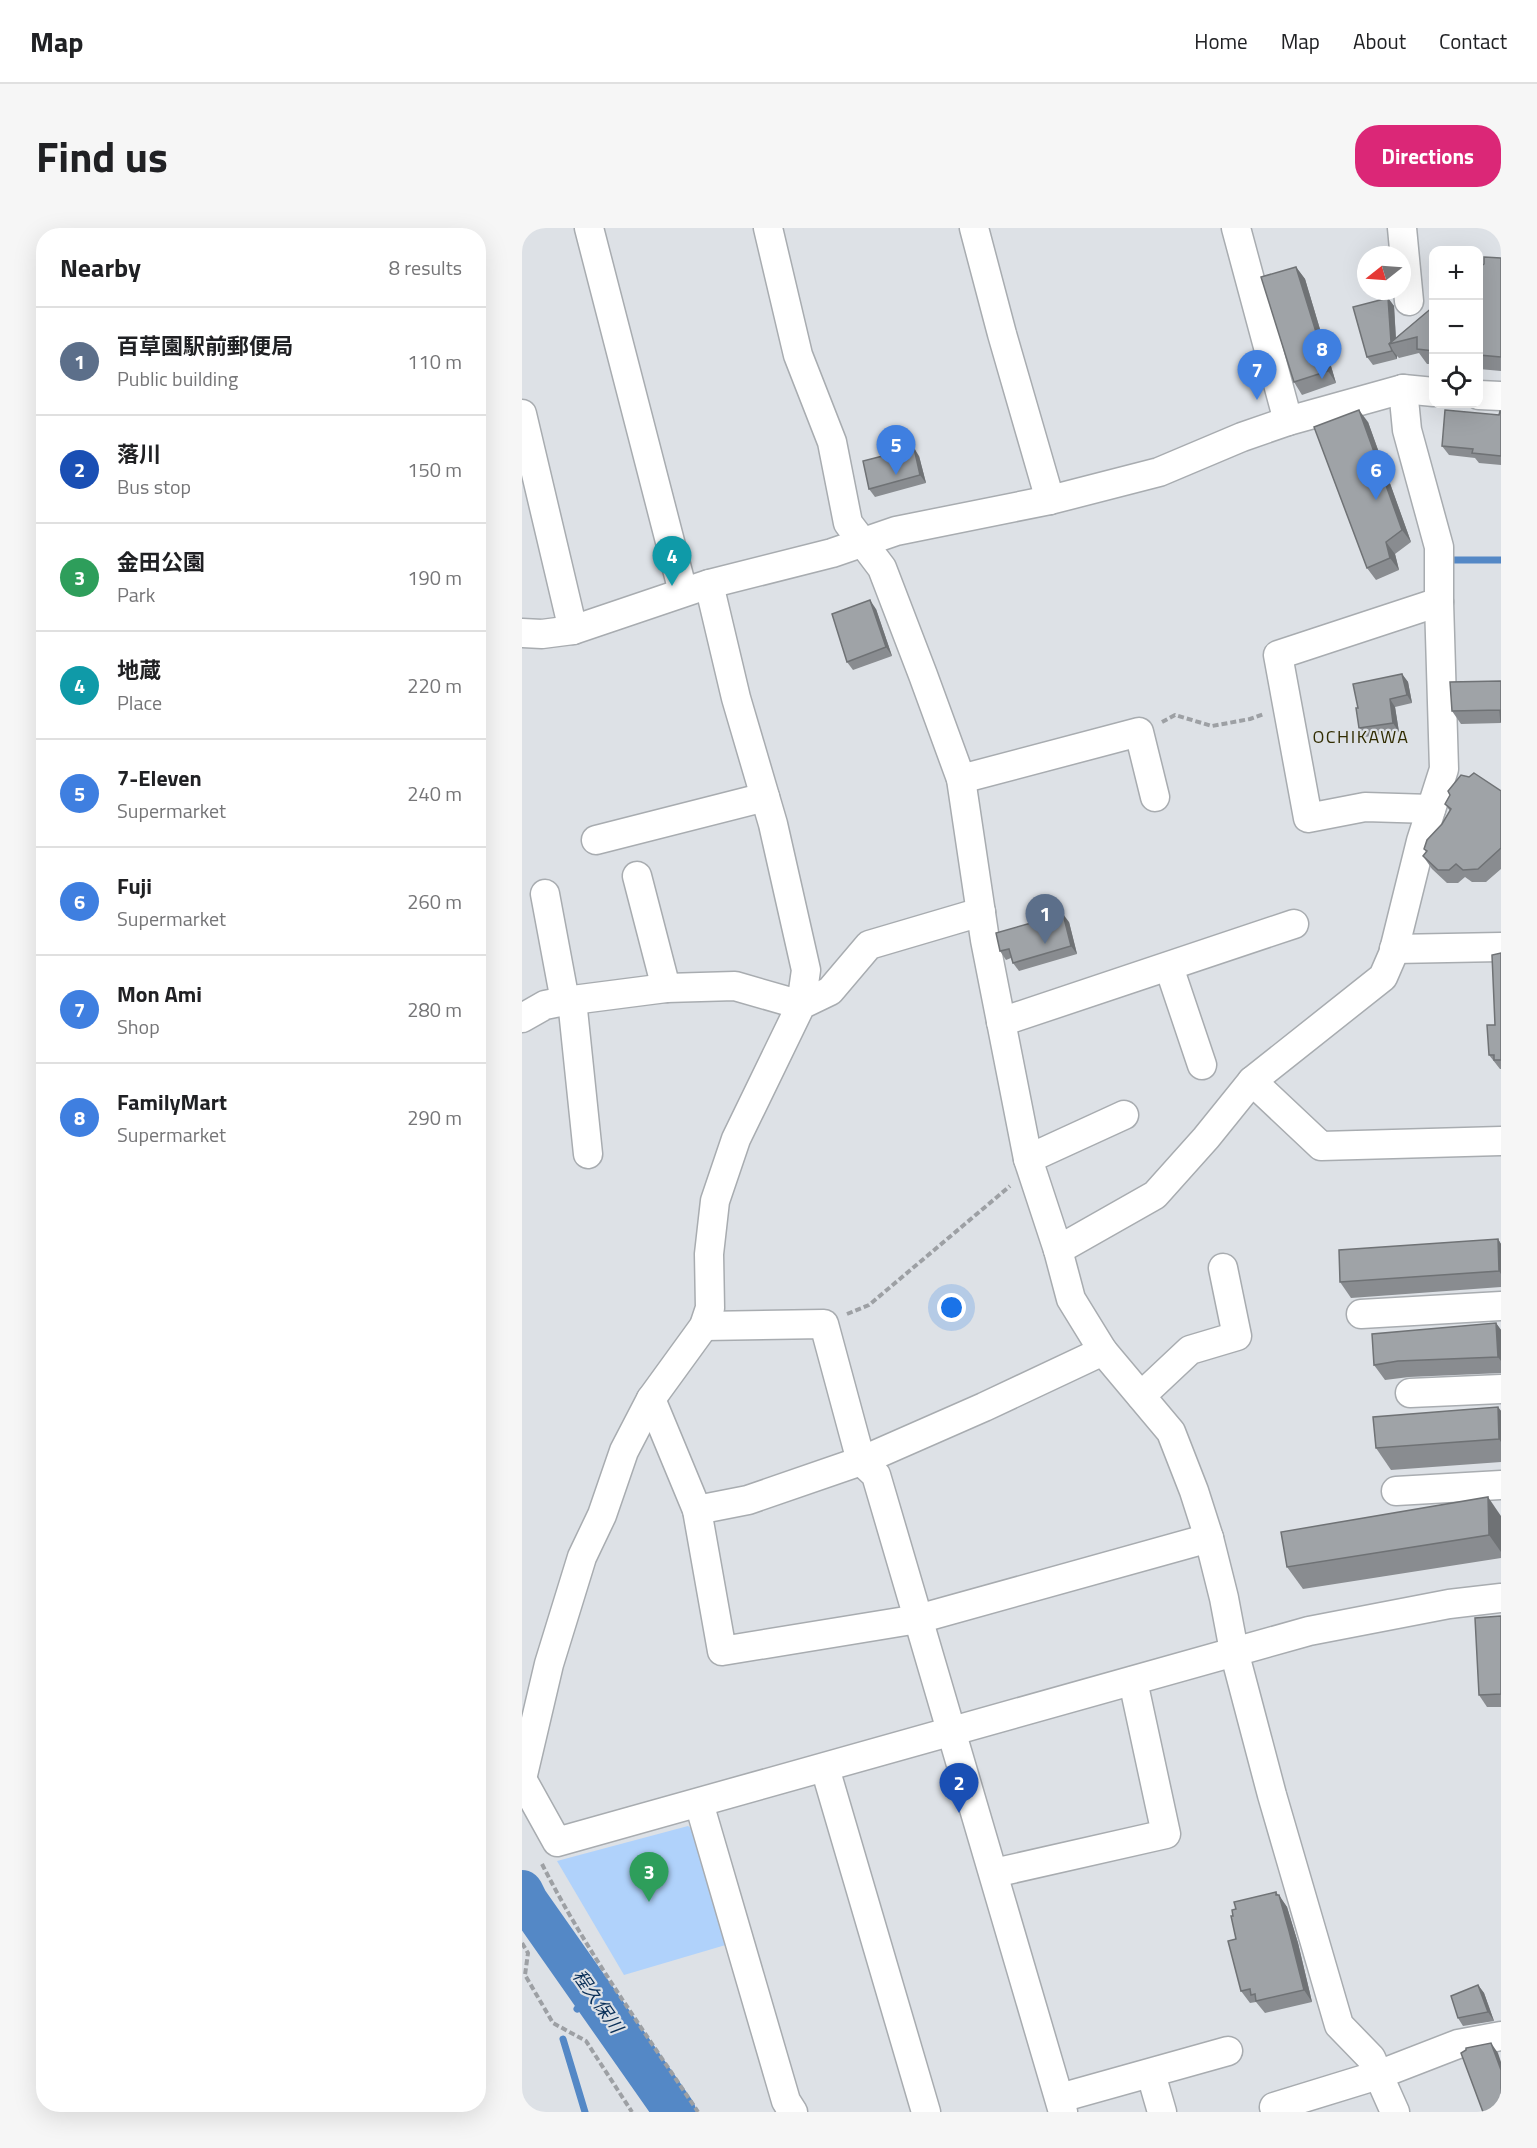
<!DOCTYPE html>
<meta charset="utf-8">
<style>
:root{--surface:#fff;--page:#f6f6f6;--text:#202124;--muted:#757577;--line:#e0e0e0;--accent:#db2777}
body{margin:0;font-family:"Titillium Web","Noto Sans JP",sans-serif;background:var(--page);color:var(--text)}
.controls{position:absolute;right:18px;top:18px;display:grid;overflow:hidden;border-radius:12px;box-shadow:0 6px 24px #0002}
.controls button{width:54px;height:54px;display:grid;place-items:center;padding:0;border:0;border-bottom:2px solid var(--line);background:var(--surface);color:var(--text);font:30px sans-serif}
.compass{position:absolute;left:835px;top:18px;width:54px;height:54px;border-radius:50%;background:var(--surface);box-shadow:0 6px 24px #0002;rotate:253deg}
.you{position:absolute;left:430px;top:1080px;width:21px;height:21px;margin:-15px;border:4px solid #fff;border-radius:50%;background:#1a73e8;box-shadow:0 0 0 9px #1a73e833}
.badge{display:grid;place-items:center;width:39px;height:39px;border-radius:50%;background:var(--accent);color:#fff;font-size:20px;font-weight:700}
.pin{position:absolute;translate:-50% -50px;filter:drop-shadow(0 2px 3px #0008)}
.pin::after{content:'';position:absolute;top:32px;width:21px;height:18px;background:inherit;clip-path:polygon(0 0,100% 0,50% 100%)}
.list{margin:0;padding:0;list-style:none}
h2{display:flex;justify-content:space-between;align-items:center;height:78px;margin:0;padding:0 24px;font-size:26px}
h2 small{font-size:20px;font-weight:400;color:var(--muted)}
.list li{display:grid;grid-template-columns:39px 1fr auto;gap:18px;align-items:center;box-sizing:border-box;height:108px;padding:0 24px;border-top:2px solid var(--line)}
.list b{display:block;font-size:22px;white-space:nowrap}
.list p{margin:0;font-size:20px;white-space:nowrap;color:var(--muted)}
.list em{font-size:20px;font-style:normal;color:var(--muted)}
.icon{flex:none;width:33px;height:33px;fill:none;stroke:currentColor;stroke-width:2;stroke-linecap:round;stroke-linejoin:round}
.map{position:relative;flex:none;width:979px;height:1884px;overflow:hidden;border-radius:24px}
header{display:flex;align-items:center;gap:36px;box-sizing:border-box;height:84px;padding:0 30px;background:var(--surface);border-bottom:2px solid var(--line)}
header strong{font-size:28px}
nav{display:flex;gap:33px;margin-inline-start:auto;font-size:21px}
.intro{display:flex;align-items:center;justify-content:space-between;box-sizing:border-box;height:144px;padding:0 36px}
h1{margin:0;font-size:42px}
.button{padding:15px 27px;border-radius:24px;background:var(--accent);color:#fff;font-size:21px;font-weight:700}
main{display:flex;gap:36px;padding:0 36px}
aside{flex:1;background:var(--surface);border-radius:24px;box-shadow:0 6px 24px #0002}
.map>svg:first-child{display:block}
.green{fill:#b0d2fb}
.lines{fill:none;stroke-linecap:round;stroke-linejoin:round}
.stream{stroke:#5488c6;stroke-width:7}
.river{stroke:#5488c6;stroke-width:42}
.minor-casing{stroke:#a8acb0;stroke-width:31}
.path{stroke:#9da0a4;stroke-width:4;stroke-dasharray:6 3;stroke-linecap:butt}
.minor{stroke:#fff;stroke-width:28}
.wall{fill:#898c90}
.shaded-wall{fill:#6f7275}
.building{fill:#9fa3a7;stroke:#6f7275;stroke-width:1.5}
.labels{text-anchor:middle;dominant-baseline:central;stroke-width:4.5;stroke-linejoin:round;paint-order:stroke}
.neighbourhood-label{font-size:18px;letter-spacing:1.5px;fill:#312c01;stroke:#dde1e6}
.water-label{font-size:18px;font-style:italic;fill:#082e57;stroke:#dde1e6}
</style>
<header>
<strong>Map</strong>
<nav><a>Home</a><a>Map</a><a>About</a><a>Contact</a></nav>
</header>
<div class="intro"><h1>Find us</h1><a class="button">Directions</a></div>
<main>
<aside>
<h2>Nearby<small>8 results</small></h2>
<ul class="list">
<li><span class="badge" style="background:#5c6f8a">1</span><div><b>百草園駅前郵便局</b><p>Public building</p></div><em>110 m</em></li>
<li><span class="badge" style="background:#1a4fb4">2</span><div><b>落川</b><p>Bus stop</p></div><em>150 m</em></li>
<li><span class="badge" style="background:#2e9e5b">3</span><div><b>金田公園</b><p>Park</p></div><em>190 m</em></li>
<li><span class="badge" style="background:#0f9aa8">4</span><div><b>地蔵</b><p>Place</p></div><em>220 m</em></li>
<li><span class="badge" style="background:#3f7fe0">5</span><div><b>7-Eleven</b><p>Supermarket</p></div><em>240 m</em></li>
<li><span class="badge" style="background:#3f7fe0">6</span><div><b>Fuji</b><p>Supermarket</p></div><em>260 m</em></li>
<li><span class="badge" style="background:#3f7fe0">7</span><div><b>Mon Ami</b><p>Shop</p></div><em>280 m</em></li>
<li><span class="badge" style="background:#3f7fe0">8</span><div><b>FamilyMart</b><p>Supermarket</p></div><em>290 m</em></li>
</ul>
</aside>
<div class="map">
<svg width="979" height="1884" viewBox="0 0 979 1884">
<rect width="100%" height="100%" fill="#dde1e6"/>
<path class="green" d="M 166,1598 L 175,1605 L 207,1716 L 102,1747 L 35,1633 Z"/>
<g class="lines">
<g class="stream">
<path d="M 931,332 L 979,332"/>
<path d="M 55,1781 L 68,1764"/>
<path d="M 41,1811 L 63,1884"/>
</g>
<path class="river" d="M 0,1663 L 5,1673 L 153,1884"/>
<defs>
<g id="minor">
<path d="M 67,0 L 161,364"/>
<path d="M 246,0 L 276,127 L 310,214 L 326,295 L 360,340 L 401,447 L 439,551 L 463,712 L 506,931 L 536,1022"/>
<path d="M 452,0 L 480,106 L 528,272"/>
<path d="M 714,0 L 766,193"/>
<path d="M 880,0 L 887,73"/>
<path d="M 957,167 L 979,168"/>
<path d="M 0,186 L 51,402"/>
<path d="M 0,405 L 20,406 L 51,402 L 187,356 L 310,325 L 374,303 L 528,272 L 637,244 L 720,209 L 766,193 L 881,161 L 912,164"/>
<path d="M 439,551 L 617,504 L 633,569"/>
<path d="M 909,581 L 843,579 L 786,590 L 756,427 L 917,374"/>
<path d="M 74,612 L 243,569"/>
<path d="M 115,648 L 144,760"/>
<path d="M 23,666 L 43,773"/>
<path d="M 872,721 L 979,719"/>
<path d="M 647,739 L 680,837"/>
<path d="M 50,772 L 66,926"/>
<path d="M 0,790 L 23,777 L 43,773 L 144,760 L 213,758 L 279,777 L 284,742 L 251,596 L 214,470 L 187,356"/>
<path d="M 479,794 L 772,696"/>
<path d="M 730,853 L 799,918 L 979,913"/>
<path d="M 506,931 L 602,887"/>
<path d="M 839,1086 L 979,1078"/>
<path d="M 182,1098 L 302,1096 L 339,1233 L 354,1247 L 541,1884"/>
<path d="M 888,1165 L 979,1161"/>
<path d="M 619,1168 L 668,1122 L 715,1108 L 701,1040"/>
<path d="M 129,1171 L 175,1282 L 200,1423 L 396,1391 L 687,1310"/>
<path d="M 874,1263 L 979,1257"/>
<path d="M 175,1282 L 226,1272 L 339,1233 L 462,1179 L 581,1123"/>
<path d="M 303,1540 L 404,1884"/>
<path d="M 0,1551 L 35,1614 L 787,1403 L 927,1376 L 979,1370"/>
<path d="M 0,1551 L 27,1436 L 60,1329 L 80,1287 L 102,1223 L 129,1171 L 182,1098 L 188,1080 L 187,1026 L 193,973 L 214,911 L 279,777 L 308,763 L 347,717 L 459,684"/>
<path d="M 177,1575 L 264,1873 L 271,1884"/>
<path d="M 472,1645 L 644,1606 L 611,1453"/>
<path d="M 629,1846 L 640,1884"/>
<path d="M 538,1870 L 706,1823"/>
<path d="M 752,1879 L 856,1847 L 936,1816 L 979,1808"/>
<path d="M 873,1884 L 849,1830 L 817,1797 L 750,1567 L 712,1423 L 702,1370 L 687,1310 L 672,1263 L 649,1204 L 581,1123 L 549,1071 L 536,1022 L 633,967 L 684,910 L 730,853 L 861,749 L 871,726 L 899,613 L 922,541 L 917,374 L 917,319 L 885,202 L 881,161"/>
</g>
</defs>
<use href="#minor" class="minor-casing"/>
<g class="path">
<path d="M 640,494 L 653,487 L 690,498 L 728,491 L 742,486"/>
<path d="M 325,1086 L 347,1077 L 488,958"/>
<path d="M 20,1636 C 64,1723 122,1803 176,1884"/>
<path d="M 0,1715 L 6,1725 L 3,1747 L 31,1795 L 64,1813 L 110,1884"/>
</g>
<use href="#minor" class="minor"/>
</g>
<g class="wall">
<path d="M 979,30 L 979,143 L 957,141 L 957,40 Z"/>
<path d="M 774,39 L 783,51 L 814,155 L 780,167 L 772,154 Z"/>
<path d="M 866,70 L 872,78 L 874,110 L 912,78 L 912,136 L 905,136 L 897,125 L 877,130 L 875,128 L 875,131 L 851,137 L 845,129 Z"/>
<path d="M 979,183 L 979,237 L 957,235 L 953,230 L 927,227 L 920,218 L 977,187 Z"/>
<path d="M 846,194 L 889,314 L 873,326 L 877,342 L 854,352 L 845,340 Z"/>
<path d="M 397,228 L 404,255 L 353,269 L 347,261 Z"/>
<path d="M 354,381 L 370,428 L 331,442 L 325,434 Z"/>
<path d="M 880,446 L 886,454 L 890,475 L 873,479 L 877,504 L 843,509 L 837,500 L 836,480 Z"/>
<path d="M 979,453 L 979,495 L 939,496 L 930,483 Z"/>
<path d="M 947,549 L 979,563 L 979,641 L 964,654 L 950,654 L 943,649 L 936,655 L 925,655 L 910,641 L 901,628 L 904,624 L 902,621 L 920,596 L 928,583 L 923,576 Z"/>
<path d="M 547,694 L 555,726 L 497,743 L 491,735 L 489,730 L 484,732 L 478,723 Z"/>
<path d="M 979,725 L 979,841 L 978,841 L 967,827 L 973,797 Z"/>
<path d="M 976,1011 L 979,1016 L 979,1059 L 829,1070 L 818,1054 Z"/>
<path d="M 974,1095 L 979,1102 L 979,1145 L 887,1149 L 863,1152 L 852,1137 Z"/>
<path d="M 976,1179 L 979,1183 L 979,1234 L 869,1242 L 854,1220 Z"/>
<path d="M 979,1288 L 979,1330 L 781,1361 L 765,1339 Z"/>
<path d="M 979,1388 L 979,1479 L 965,1479 L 957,1467 Z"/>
<path d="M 754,1664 L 765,1679 L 776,1715 L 790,1774 L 743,1785 L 734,1774 L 728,1775 L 719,1763 L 711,1688 L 714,1681 Z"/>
<path d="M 956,1757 L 962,1765 L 972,1793 L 941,1798 L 936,1790 Z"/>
</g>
<g class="shaded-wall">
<path d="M 774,39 L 783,51 L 814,155 L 806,143 Z"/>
<path d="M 866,70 L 872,78 L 874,114 L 869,116 Z"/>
<path d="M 869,120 L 875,128 L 875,131 L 870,123 Z"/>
<path d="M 837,182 L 846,194 L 889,314 L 880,302 Z"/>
<path d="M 392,220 L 397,228 L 404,255 L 398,247 Z"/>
<path d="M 864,314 L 873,326 L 877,342 L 868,330 Z"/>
<path d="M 348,372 L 354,381 L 370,428 L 364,419 Z"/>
<path d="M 880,446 L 886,454 L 890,475 L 885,467 Z"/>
<path d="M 868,471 L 873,479 L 877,504 L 871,495 Z"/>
<path d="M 541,686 L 547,694 L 555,726 L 549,718 Z"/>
<path d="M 976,1011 L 979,1016 L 979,1046 L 977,1043 Z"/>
<path d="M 974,1095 L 979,1102 L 979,1133 L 976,1129 Z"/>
<path d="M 976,1179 L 979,1183 L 979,1214 L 977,1211 Z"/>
<path d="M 966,1269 L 979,1288 L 979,1324 L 967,1307 Z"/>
<path d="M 754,1664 L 758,1671 L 757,1667 L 765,1679 L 776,1715 L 790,1774 L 782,1762 Z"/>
<path d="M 956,1757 L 962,1765 L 972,1793 L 966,1784 Z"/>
<path d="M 969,1815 L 976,1825 L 979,1834 L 979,1842 Z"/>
</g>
<g class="building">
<path d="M 962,29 L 979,30 L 979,129 L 957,127 L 957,40 L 962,36 Z"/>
<path d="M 774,39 L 806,143 L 772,154 L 739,49 Z"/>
<path d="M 866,70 L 869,114 L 867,116 L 869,120 L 870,123 L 845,129 L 831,79 Z"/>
<path d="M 912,78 L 912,123 L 895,121 L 895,109 L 867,116 Z"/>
<path d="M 837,182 L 880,302 L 864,314 L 868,330 L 845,340 L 792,199 Z"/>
<path d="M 923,182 L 977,187 L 978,183 L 979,183 L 979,228 L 950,225 L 951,221 L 920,218 Z"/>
<path d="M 392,220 L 398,247 L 347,261 L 341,233 Z"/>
<path d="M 348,372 L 364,419 L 325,434 L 310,386 Z"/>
<path d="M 880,446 L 885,467 L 868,471 L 871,495 L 837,500 L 834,480 L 836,480 L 831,456 Z"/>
<path d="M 979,453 L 979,494 L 978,482 L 930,483 L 928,454 Z"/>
<path d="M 952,545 L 979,563 L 979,620 L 956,641 L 941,642 L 934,636 L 927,642 L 916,642 L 901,628 L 905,623 L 902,621 L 905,612 L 920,596 L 929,581 L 923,576 L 928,567 L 926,563 L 939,547 L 947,549 Z"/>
<path d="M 541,686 L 549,718 L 491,735 L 487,721 L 478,723 L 474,705 Z"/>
<path d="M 979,725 L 979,832 L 972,832 L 972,827 L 967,827 L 965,797 L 973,797 L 970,727 Z"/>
<path d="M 976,1011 L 977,1043 L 818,1054 L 817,1022 Z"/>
<path d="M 974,1095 L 976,1129 L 876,1133 L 852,1137 L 850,1106 Z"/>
<path d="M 976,1179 L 977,1211 L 854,1220 L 851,1189 Z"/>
<path d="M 966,1269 L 967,1307 L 765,1339 L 759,1304 Z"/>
<path d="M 979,1388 L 979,1466 L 957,1467 L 953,1390 Z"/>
<path d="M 754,1664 L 754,1667 L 757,1667 L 767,1703 L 782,1762 L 734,1773 L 733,1766 L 729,1767 L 728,1761 L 719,1763 L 706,1713 L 714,1711 L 709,1688 L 711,1688 L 710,1682 L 714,1681 L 712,1674 Z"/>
<path d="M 956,1757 L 966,1784 L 936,1790 L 929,1768 Z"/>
<path d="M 969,1815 L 979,1842 L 979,1884 L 961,1884 L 939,1825 L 944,1822 L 944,1820 Z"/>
</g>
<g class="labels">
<g class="neighbourhood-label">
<text x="839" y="508">OCHIKAWA</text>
</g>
<g class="water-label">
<text transform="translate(76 1773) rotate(55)">程久保川</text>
</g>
</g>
</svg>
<div class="controls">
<button>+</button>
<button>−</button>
<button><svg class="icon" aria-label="locate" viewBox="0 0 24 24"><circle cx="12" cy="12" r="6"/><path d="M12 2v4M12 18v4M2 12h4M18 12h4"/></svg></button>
</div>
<svg class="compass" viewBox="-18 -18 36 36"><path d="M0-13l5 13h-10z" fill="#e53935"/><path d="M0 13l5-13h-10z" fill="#757577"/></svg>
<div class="you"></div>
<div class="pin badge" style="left:523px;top:716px;background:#5c6f8a">1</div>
<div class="pin badge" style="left:437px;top:1585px;background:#1a4fb4">2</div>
<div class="pin badge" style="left:127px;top:1674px;background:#2e9e5b">3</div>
<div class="pin badge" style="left:150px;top:358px;background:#0f9aa8">4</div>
<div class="pin badge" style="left:374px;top:247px;background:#3f7fe0">5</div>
<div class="pin badge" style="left:854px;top:272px;background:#3f7fe0">6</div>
<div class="pin badge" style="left:735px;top:172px;background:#3f7fe0">7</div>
<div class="pin badge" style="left:800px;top:151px;background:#3f7fe0">8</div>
</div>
</main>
